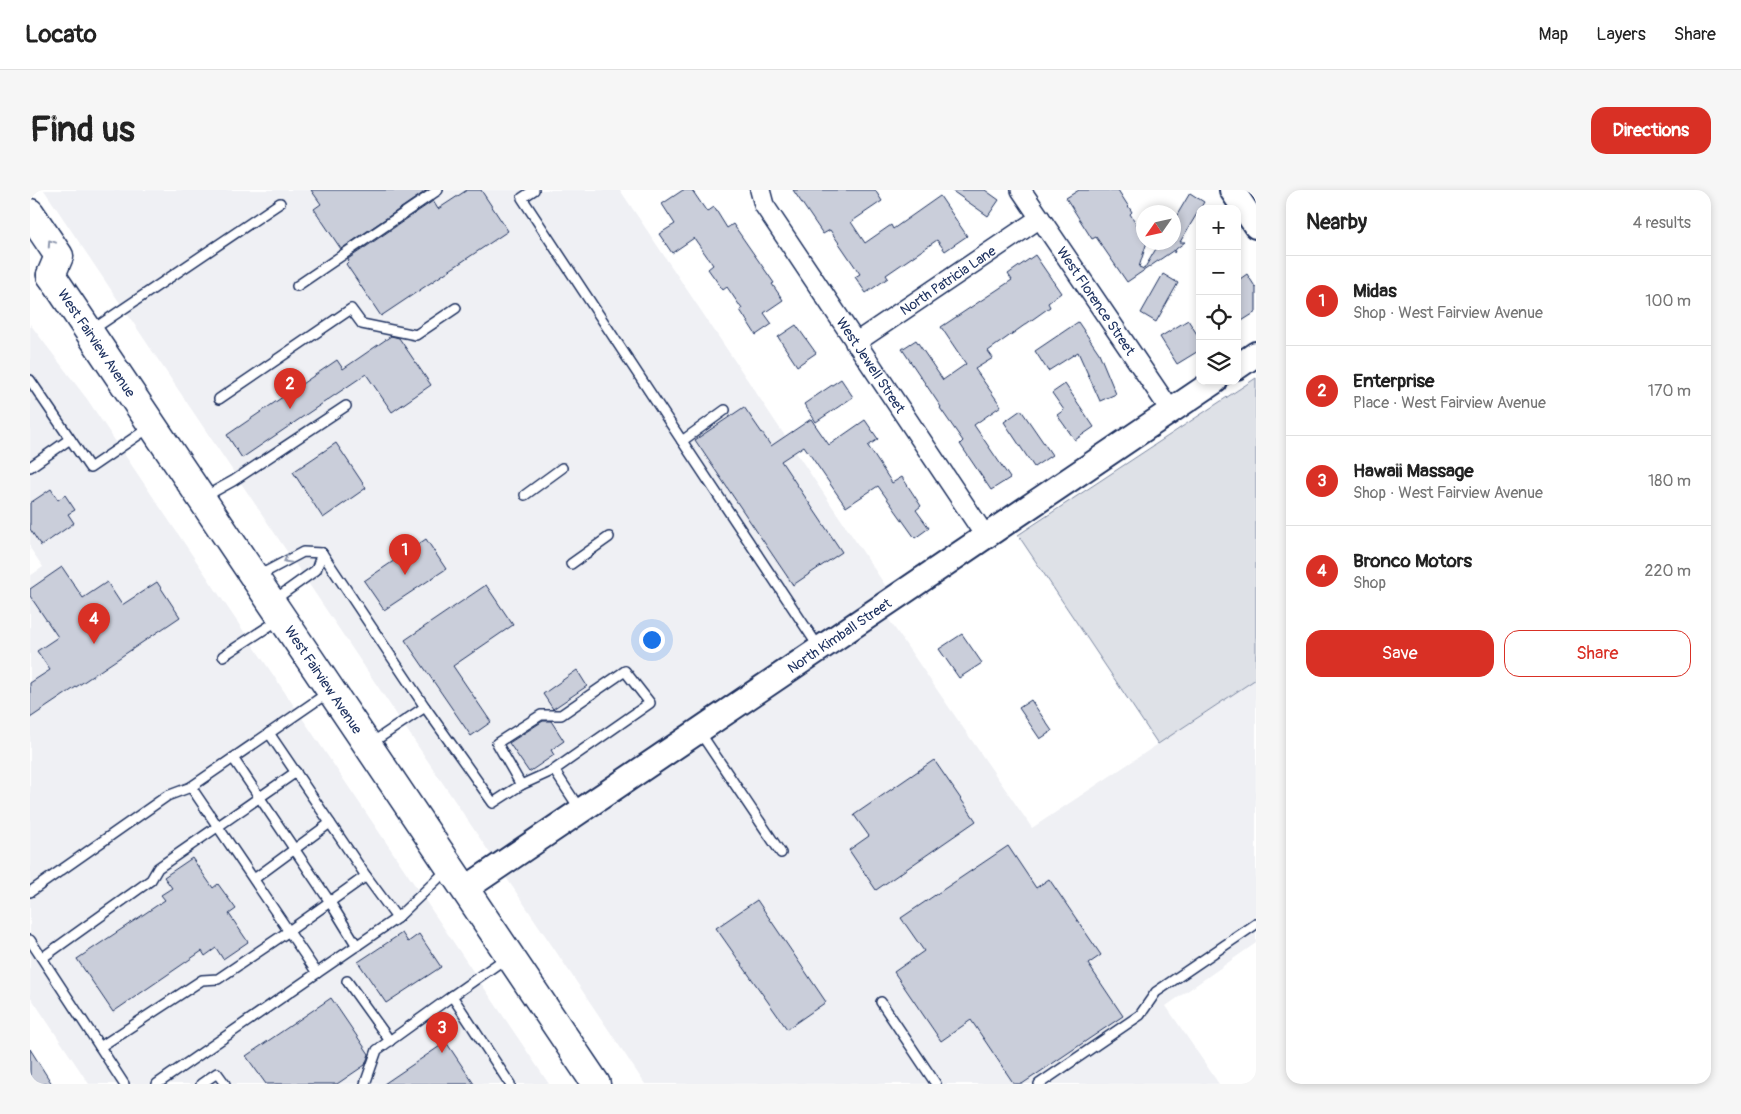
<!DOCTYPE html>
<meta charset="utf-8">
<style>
:root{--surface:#fff;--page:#f6f6f6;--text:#222;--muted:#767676;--line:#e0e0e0;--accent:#d93025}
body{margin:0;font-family:Pangolin,sans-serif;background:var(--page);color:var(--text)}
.controls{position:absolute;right:15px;top:15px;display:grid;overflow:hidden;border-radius:10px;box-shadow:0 2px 8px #0003}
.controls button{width:45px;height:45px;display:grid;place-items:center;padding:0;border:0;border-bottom:1px solid var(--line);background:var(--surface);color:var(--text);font:25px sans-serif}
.compass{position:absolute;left:1106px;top:15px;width:45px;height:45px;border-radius:50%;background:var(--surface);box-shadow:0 2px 8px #0003;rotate:236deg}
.you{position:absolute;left:621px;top:449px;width:18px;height:18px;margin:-12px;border:4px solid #fff;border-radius:50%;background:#1a73e8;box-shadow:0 0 0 8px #1a73e833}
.badge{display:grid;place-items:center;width:32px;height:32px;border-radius:50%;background:var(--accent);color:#fff;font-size:16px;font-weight:700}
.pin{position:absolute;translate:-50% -41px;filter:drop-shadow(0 1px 2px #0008)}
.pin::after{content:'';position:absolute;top:26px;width:18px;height:15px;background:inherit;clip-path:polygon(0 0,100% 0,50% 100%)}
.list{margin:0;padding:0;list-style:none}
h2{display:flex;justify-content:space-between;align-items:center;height:65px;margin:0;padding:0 20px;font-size:21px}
h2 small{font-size:16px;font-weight:400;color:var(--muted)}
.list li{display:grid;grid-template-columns:32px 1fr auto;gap:15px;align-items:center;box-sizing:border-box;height:90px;padding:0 20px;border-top:1px solid var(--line)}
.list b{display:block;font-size:19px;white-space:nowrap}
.list p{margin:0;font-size:16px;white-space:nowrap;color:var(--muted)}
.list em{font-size:16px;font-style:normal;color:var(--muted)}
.actions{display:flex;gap:10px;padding:15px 20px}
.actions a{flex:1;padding:11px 0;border:1px solid var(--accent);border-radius:15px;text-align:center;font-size:18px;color:var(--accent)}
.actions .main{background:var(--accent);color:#fff}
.icon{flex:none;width:28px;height:28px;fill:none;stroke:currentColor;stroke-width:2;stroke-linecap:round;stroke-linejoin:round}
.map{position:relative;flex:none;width:1226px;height:894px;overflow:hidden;border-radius:15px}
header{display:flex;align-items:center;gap:30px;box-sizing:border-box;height:70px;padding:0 25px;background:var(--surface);border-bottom:1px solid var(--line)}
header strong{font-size:24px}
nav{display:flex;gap:28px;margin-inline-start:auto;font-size:18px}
.intro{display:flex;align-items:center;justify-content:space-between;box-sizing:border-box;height:120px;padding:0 30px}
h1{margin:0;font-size:35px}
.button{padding:12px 22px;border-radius:15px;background:var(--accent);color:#fff;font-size:18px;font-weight:700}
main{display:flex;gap:30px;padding:0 30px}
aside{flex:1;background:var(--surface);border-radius:15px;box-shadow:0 2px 8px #0003}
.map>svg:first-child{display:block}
.built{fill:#eff0f4}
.green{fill:#dee1e7;stroke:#7c88a2}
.building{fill:#caceda;stroke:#1b2f5e}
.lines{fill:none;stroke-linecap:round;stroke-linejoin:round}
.service-casing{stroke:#1b2f5e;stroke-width:12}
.minor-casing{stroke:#1b2f5e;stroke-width:22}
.tertiary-casing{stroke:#1b2f5e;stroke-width:28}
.primary-casing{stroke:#1b2f5e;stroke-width:31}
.service{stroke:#fff;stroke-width:9}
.minor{stroke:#fff;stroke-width:19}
.tertiary{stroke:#fff;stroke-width:24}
.primary{stroke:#fff;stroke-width:28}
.oneway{stroke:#8d97ae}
.labels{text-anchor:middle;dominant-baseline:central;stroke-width:4;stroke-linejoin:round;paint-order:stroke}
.street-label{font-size:14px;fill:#1b2f5e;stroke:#fff}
</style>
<header>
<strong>Locato</strong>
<nav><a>Map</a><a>Layers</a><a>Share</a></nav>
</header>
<div class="intro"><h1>Find us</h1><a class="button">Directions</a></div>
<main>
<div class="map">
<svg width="1226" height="894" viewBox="0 0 1226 894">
<rect width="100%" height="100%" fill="#fff"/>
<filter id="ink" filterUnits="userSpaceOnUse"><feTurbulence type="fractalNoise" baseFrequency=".02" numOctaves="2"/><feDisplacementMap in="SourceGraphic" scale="10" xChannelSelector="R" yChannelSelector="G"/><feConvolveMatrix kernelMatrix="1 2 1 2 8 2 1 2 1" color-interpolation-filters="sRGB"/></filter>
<g filter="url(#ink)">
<g class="built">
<path d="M 14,0 L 590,0 L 855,395 L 859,430 L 1002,638 L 1226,489 L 1226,753 L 1136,816 L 1189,894 L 615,894 Z"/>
<path d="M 0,134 L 57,209 L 519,894 L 59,894 L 0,806 L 0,386 L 13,377 L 0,358 Z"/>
</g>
<path class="green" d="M 1226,188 L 1226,489 L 1128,554 L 988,345 Z"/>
<g class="building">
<path d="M 281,0 L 395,0 L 396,1 L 311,59 L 284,19 L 291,14 Z"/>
<path d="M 437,0 L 451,0 L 478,41 L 351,126 L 316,74 L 319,71 L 318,69 L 403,11 L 408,19 Z"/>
<path d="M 653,0 L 662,0 L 677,22 L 684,17 L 697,38 L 703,34 L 744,93 L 742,94 L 753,110 L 734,123 L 742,134 L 726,145 L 710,120 L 712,119 L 697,97 L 693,100 L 678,79 L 683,75 L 664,48 L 642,63 L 629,44 L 645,34 L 632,14 Z"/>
<path d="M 763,0 L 845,0 L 852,11 L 821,32 L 835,53 L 861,35 L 863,39 L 910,6 L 937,46 L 915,61 L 907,50 L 856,85 L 858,88 L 836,103 L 825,87 L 830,84 L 800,40 L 793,44 Z"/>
<path d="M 921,0 L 955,0 L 969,10 L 958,26 Z"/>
<path d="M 1049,0 L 1088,0 L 1102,22 L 1100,24 L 1114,45 L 1114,52 L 1117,52 L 1109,77 L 1114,79 L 1130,52 L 1144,52 L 1144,30 L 1160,3 L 1174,12 L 1150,52 L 1155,52 L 1146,59 L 1144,63 L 1144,60 L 1097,92 L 1066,47 L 1062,49 L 1036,8 Z"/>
<path d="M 1005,65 L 1031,103 L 1018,113 L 1020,117 L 958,161 L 963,168 L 945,179 L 971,216 L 944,235 L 980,288 L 961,300 L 930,254 L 933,251 L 910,218 L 911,217 L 872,159 L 886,150 L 913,190 L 936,174 L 911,137 L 982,90 L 978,84 Z"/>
<path d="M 1133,84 L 1148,93 L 1126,132 L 1111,123 Z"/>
<path d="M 1217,84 L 1226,98 L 1226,122 L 1207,134 L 1207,91 Z"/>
<path d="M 1158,130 L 1170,149 L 1170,160 L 1147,174 L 1130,147 Z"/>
<path d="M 1048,132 L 1069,163 L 1086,204 L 1070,211 L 1048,162 L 1018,181 L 1005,161 Z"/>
<path d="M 766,135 L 786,163 L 767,176 L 748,147 Z"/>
<path d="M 361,146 L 369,148 L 401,195 L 362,222 L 336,184 L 212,268 L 197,245 L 307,170 L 313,179 Z"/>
<path d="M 811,189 L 823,207 L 786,232 L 774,214 Z"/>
<path d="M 1035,194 L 1064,237 L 1045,250 L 1027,225 L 1034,220 L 1022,203 Z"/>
<path d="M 714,217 L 741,256 L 781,229 L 799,255 L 835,230 L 848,249 L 838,256 L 862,293 L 872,287 L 891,316 L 886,320 L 899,338 L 885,348 L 848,296 L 816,317 L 774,256 L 751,271 L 812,362 L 763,395 L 665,250 Z"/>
<path d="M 991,220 L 1022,265 L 1004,277 L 974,232 Z"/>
<path d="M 306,253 L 336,298 L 293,328 L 263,282 Z"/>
<path d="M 21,299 L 28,310 L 35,305 L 45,320 L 38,324 L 44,333 L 11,356 L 0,339 L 0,313 Z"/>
<path d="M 396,349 L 416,379 L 354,420 L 334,391 Z"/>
<path d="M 32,377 L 53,408 L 77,392 L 92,415 L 127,392 L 150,427 L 0,528 L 0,493 L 20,480 L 7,461 L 28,447 L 0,406 L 0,399 Z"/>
<path d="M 456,395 L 483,435 L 423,476 L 461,532 L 441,546 L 375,450 Z"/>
<path d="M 932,444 L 952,473 L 929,488 L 909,459 Z"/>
<path d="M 547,480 L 557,496 L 523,519 L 513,504 Z"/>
<path d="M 1001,510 L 1022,541 L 1010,549 L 989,518 Z"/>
<path d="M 513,531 L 521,531 L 534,551 L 521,560 L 524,565 L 499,582 L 479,553 Z"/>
<path d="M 904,570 L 946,631 L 846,700 L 819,660 L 839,646 L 824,625 Z"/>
<path d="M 978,656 L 1006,698 L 1019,689 L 1071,765 L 1058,774 L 1093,826 L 992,894 L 984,894 L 941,830 L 911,851 L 864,782 L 894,761 L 871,728 Z"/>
<path d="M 162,668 L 183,698 L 188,694 L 206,719 L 199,724 L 218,752 L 193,769 L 186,758 L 175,766 L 172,761 L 83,822 L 47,769 L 135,710 L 131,705 L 142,698 L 134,687 Z"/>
<path d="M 727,710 L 796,812 L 757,839 L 686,738 Z"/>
<path d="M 372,743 L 378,752 L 389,744 L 411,777 L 356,813 L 328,772 Z"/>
<path d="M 301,808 L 339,864 L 335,875 L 307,894 L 236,894 L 216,866 Z"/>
<path d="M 416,852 L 444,894 L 354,894 Z"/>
<path d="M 0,859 L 22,894 L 0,894 Z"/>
</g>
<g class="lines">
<defs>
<g id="service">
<path d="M 504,0 L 492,8 L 652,251"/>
<path d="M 267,96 L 408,0"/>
<path d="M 62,140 L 250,13"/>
<path d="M 0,190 L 60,278 L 120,237"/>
<path d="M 189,209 L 321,119 L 332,134 L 386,145 L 426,118"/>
<path d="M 695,220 L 652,251 L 790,459"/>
<path d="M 0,277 L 40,249"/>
<path d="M 495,305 L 532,278"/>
<path d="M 174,307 L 203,291 L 316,216"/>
<path d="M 292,363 L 395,517"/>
<path d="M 541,374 L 579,347"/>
<path d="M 228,386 L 273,362 L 292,363"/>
<path d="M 244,410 L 286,380 L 292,363"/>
<path d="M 193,466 L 250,429"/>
<path d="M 299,502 L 161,597 L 287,783 L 367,728 L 418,679"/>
<path d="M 669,541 L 751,663"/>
<path d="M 239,543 L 336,686 L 367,728"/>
<path d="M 340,554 L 395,517 L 463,613 L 491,595 L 467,553 L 511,525 L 531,525 L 595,481 L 620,513 L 524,580 L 551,621"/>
<path d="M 203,568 L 300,712 L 327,756"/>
<path d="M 491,595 L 524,580"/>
<path d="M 224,689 L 300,633"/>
<path d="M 0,702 L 137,606 L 161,597"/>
<path d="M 0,750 L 70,857 L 172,790 L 188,789 L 259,741 L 336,686"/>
<path d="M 12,768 L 121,690 L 128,678 L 266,582"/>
<path d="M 476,768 L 422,806 L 480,894"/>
<path d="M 317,791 L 360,851"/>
<path d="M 851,812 L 906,894"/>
<path d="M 70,857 L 94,894"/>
<path d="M 127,894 L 287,783"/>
<path d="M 171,894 L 187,883 L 195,894"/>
<path d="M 335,894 L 347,860 L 422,806"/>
<path d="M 1009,894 L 1110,825 L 1126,802 L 1226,734"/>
</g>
<g id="minor">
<path id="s1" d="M 730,0 L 734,15 L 956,347"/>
<path id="s2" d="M 991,0 L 1141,221"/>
<path id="s3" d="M 825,153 L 1010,28"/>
</g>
<g id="tertiary">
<path d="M 1202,0 L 1226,36"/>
<path d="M 1207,177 L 1226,164"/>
<path id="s4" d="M 435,699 L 1185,191"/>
</g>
<g id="primary">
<path d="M 0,23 L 29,66 L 21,85"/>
<path id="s5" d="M 21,85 L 566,894"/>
</g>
</defs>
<use href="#service" class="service-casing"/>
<use href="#minor" class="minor-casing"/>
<use href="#tertiary" class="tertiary-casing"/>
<use href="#primary" class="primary-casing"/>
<use href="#service" class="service"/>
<use href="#minor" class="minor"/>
<use href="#tertiary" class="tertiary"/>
<use href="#primary" class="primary"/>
</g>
<defs><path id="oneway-chevron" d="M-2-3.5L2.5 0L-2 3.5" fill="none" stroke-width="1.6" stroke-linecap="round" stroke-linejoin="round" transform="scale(1.25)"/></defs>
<g class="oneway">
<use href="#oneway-chevron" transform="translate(21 53) rotate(-124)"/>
<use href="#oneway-chevron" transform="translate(257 370) rotate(151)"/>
</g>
</g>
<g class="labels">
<g class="street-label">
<text stroke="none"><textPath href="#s3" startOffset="112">North Patricia Lane</textPath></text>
<text stroke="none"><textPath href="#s2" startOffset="134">West Florence Street</textPath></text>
<text stroke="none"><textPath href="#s5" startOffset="82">West Fairview Avenue</textPath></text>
<text stroke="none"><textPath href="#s1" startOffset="208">West Jewell Street</textPath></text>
<text stroke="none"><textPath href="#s4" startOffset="452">North Kimball Street</textPath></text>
<text stroke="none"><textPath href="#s5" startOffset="488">West Fairview Avenue</textPath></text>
</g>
</g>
</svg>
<div class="controls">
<button>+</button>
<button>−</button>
<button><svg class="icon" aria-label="locate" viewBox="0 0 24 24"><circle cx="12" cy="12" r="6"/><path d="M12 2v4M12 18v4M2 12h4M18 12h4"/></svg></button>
<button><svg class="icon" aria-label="layers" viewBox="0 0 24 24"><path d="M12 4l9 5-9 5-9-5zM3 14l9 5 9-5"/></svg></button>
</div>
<svg class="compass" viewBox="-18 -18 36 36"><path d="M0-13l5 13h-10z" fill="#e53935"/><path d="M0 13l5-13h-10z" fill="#767676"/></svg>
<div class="you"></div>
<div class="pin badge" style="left:375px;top:385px">1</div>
<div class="pin badge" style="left:260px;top:219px">2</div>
<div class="pin badge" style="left:412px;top:863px">3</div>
<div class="pin badge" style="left:64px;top:454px">4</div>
</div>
<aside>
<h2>Nearby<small>4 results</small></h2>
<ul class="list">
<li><span class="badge">1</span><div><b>Midas</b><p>Shop · West Fairview Avenue</p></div><em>100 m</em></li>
<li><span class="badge">2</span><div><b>Enterprise</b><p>Place · West Fairview Avenue</p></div><em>170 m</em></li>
<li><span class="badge">3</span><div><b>Hawaii Massage</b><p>Shop · West Fairview Avenue</p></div><em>180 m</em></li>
<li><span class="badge">4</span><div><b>Bronco Motors</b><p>Shop</p></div><em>220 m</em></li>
</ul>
<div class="actions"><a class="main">Save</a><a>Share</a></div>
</aside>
</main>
